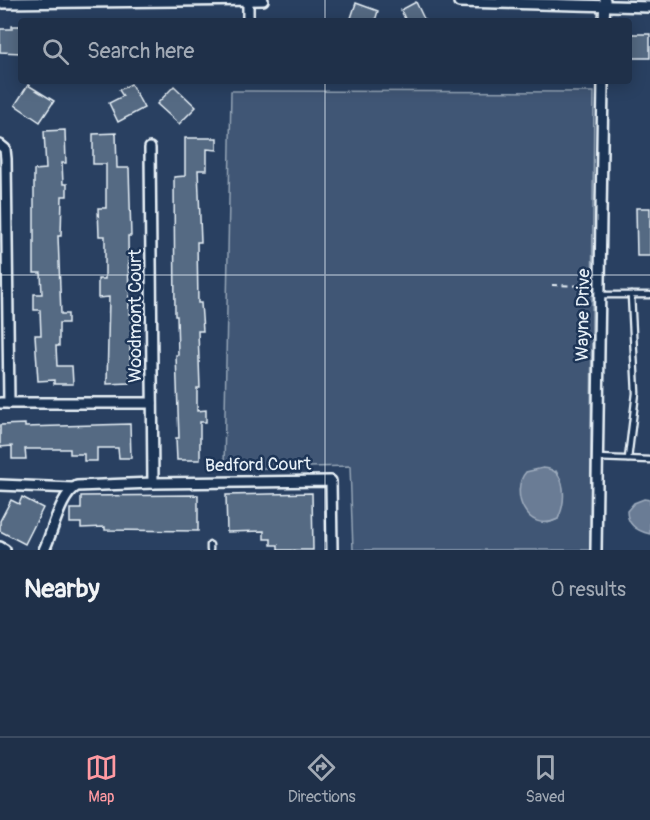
<!DOCTYPE html>
<style>
:root{--surface:#1f3049;--page:#273850;--text:#f1f3f6;--muted:#a1a9b4;--line:#3c4b61;--accent:#ff9aa2}
body{margin:0;font-family:Pangolin,sans-serif;background:var(--page);color:var(--text)}
.list{margin:0;padding:0;list-style:none}
h2{display:flex;justify-content:space-between;align-items:center;height:78px;margin:0;padding:0 24px;font-size:26px}
h2 small{font-size:20px;font-weight:400;color:var(--muted)}
.icon{flex:none;width:33px;height:33px;fill:none;stroke:currentColor;stroke-width:2;stroke-linecap:round;stroke-linejoin:round}
.map{position:relative;flex:none;width:650px;height:550px;overflow:hidden}
.search{position:absolute;background:var(--surface);box-shadow:0 3px 15px #0003;left:18px;right:18px;top:18px;height:66px;display:flex;align-items:center;gap:15px;box-sizing:border-box;padding:0 21px;border-radius:6px;color:var(--muted);font-size:22px}
.sheet{height:186px;background:var(--surface)}
nav{display:flex;justify-content:space-around;align-items:center;box-sizing:border-box;height:84px;border-top:2px solid var(--line);background:var(--surface);font-size:16px;color:var(--muted)}
nav a{display:grid;justify-items:center;gap:3px}
nav .on{color:var(--accent)}
.map>svg:first-child{display:block}
.green{fill:#415774;stroke:#94a4b6;stroke-width:1.5;fill-rule:evenodd}
.water{fill:#6b7c95;stroke:#9dabbd;stroke-width:1.5}
.building{fill:#556a83;stroke:#e8f1f8;stroke-width:1.5}
.lines{fill:none;stroke-linecap:round;stroke-linejoin:round}
.service-casing{stroke:#e8f1f8;stroke-width:9}
.minor-casing{stroke:#e8f1f8;stroke-width:14}
.path{stroke:#e8f1f8;stroke-width:2;stroke-dasharray:6 4.5;stroke-linecap:butt}
.service{stroke:#1d3557;stroke-width:4.5}
.minor{stroke:#1d3557;stroke-width:9}
.grid{fill:none;stroke:#e8f1f8;stroke-width:1.5;stroke-opacity:0.55}
.labels{text-anchor:middle;dominant-baseline:central;stroke-width:5;stroke-linejoin:round;paint-order:stroke}
.street-label{font-size:18px;fill:#e8f1f8;stroke:#1d3557}
</style>
<div class="map">
<svg width="650" height="550" viewBox="0 0 650 550">
<rect width="100%" height="100%" fill="#294061"/>
<filter id="ink" filterUnits="userSpaceOnUse"><feTurbulence type="fractalNoise" baseFrequency=".0167" numOctaves="2"/><feDisplacementMap in="SourceGraphic" scale="12" xChannelSelector="R" yChannelSelector="G"/><feConvolveMatrix kernelMatrix="1 2 1 2 8 2 1 2 1" color-interpolation-filters="sRGB"/></filter>
<g filter="url(#ink)">
<path class="green" d="M 231,91 L 594,92 L 590,550 L 353,550 L 350,466 L 224,469 ZM 556,471 C 566,486 564,503 558,519 L 548,523 L 524,508 L 520,494 Z"/>
<g class="water">
<path d="M 543,468 C 568,469 566,502 558,519 C 526,535 509,491 526,472 Z"/>
<path d="M 644,499 L 650,500 L 650,534 C 637,531 627,525 627,511 L 634,503 Z"/>
</g>
<g class="building">
<path d="M 416,2 L 425,21 L 406,21 L 401,10 Z"/>
<path d="M 356,3 L 378,11 L 375,21 L 350,21 Z"/>
<path d="M 12,26 L 21,26 L 21,53 L 0,52 L 0,29 L 12,29 Z"/>
<rect x="629" y="34" width="21" height="24"/>
<path d="M 131,84 L 144,108 L 118,122 L 109,103 L 123,96 L 119,90 Z"/>
<path d="M 28,85 L 54,101 L 40,122 L 15,105 Z"/>
<path d="M 174,86 L 196,107 L 179,124 L 157,104 Z"/>
<path d="M 65,130 L 66,163 L 62,163 L 63,184 L 67,184 L 67,196 L 62,196 L 61,236 L 58,236 L 61,314 L 68,314 L 68,323 L 59,323 L 59,346 L 56,346 L 57,366 L 72,366 L 73,384 L 54,384 L 54,380 L 38,381 L 35,335 L 41,335 L 40,310 L 34,310 L 34,294 L 42,294 L 41,273 L 34,273 L 34,170 L 46,169 L 44,131 Z"/>
<path d="M 116,133 L 117,168 L 129,168 L 131,236 L 128,236 L 129,314 L 132,314 L 132,345 L 130,345 L 130,383 L 107,384 L 109,297 L 98,298 L 98,279 L 105,279 L 105,236 L 99,236 L 98,208 L 106,208 L 106,164 L 93,164 L 93,134 Z"/>
<path d="M 185,138 L 217,138 L 217,150 L 207,149 L 207,170 L 198,170 L 201,242 L 197,242 L 198,303 L 201,303 L 203,331 L 198,331 L 200,388 L 197,388 L 197,411 L 206,410 L 206,422 L 200,422 L 200,460 L 177,460 L 176,438 L 179,438 L 176,355 L 178,355 L 177,316 L 175,316 L 174,177 L 185,176 Z"/>
<path d="M 636,208 L 650,208 L 650,256 L 637,256 Z"/>
<path d="M 25,424 L 25,427 L 130,424 L 131,458 L 119,458 L 118,448 L 97,448 L 97,461 L 84,461 L 84,454 L 70,454 L 70,449 L 25,449 L 26,459 L 12,459 L 12,446 L 0,447 L 0,425 Z"/>
<path d="M 312,493 L 313,550 L 278,550 L 278,545 L 271,545 L 271,539 L 264,539 L 264,531 L 227,532 L 226,495 Z"/>
<path d="M 198,495 L 198,531 L 105,530 L 105,527 L 81,528 L 81,523 L 70,523 L 70,509 L 81,509 L 81,496 Z"/>
<path d="M 22,497 L 43,508 L 25,544 L 0,531 L 0,521 L 11,500 L 19,504 Z"/>
</g>
<g class="lines">
<defs>
<g id="service">
<path d="M 600,295 L 650,295"/>
<path d="M 597,458 L 650,460"/>
<path d="M 628,459 L 636,393 L 631,295"/>
<path d="M 210,545 L 210,550"/>
</g>
<g id="minor">
<path d="M 459,2 L 650,7"/>
<path d="M 0,3 L 263,0"/>
<path d="M 248,21 L 248,0"/>
<path d="M 604,21 L 605,0"/>
<path d="M 0,145 L 5,149 L 6,159 L 9,403"/>
<path d="M 150,148 L 153,483"/>
<path d="M 0,403 L 152,403"/>
<path d="M 0,485 L 73,488"/>
<path d="M 0,547 L 5,550"/>
<path d="M 44,550 C 53,532 60,495 77,486 L 153,483 L 331,481 L 332,550"/>
<path d="M 596,550 L 603,81"/>
</g>
</defs>
<use href="#service" class="service-casing"/>
<use href="#minor" class="minor-casing"/>
<path class="path" d="M 552,285 L 591,286"/>
<use href="#service" class="service"/>
<use href="#minor" class="minor"/>
</g>
</g>
<path class="grid" d="M 325,0 L 325,21M 325,81 L 325,550M 0,275 L 650,275"/>
<g class="labels">
<g class="street-label">
<text transform="translate(583 315) rotate(-89)">Wayne Drive</text>
<text transform="translate(135 316) rotate(-90)">Woodmont Court</text>
<text transform="translate(258 465) rotate(-1)">Bedford Court</text>
</g>
</g>
</svg>
<div class="search"><svg class="icon" aria-label="search" viewBox="0 0 24 24"><circle cx="10" cy="10" r="6"/><path d="M15 15l6 6"/></svg>Search here</div>
</div>
<section class="sheet">
<h2>Nearby<small>0 results</small></h2>
<ul class="list">
</ul>
</section>
<nav>
<a class="on"><svg class="icon" aria-label="map" viewBox="0 0 24 24"><path d="M3 6l6-2 6 2 6-2v14l-6 2-6-2-6 2zM9 4v14M15 6v14"/></svg>Map</a>
<a><svg class="icon" aria-label="directions" viewBox="0 0 24 24"><path d="M12 3l9 9-9 9-9-9zM9 14v-3h6M13 9l2 2-2 2"/></svg>Directions</a>
<a><svg class="icon" aria-label="saved" viewBox="0 0 24 24"><path d="M7 4h10v16l-5-4-5 4z"/></svg>Saved</a>
</nav>
